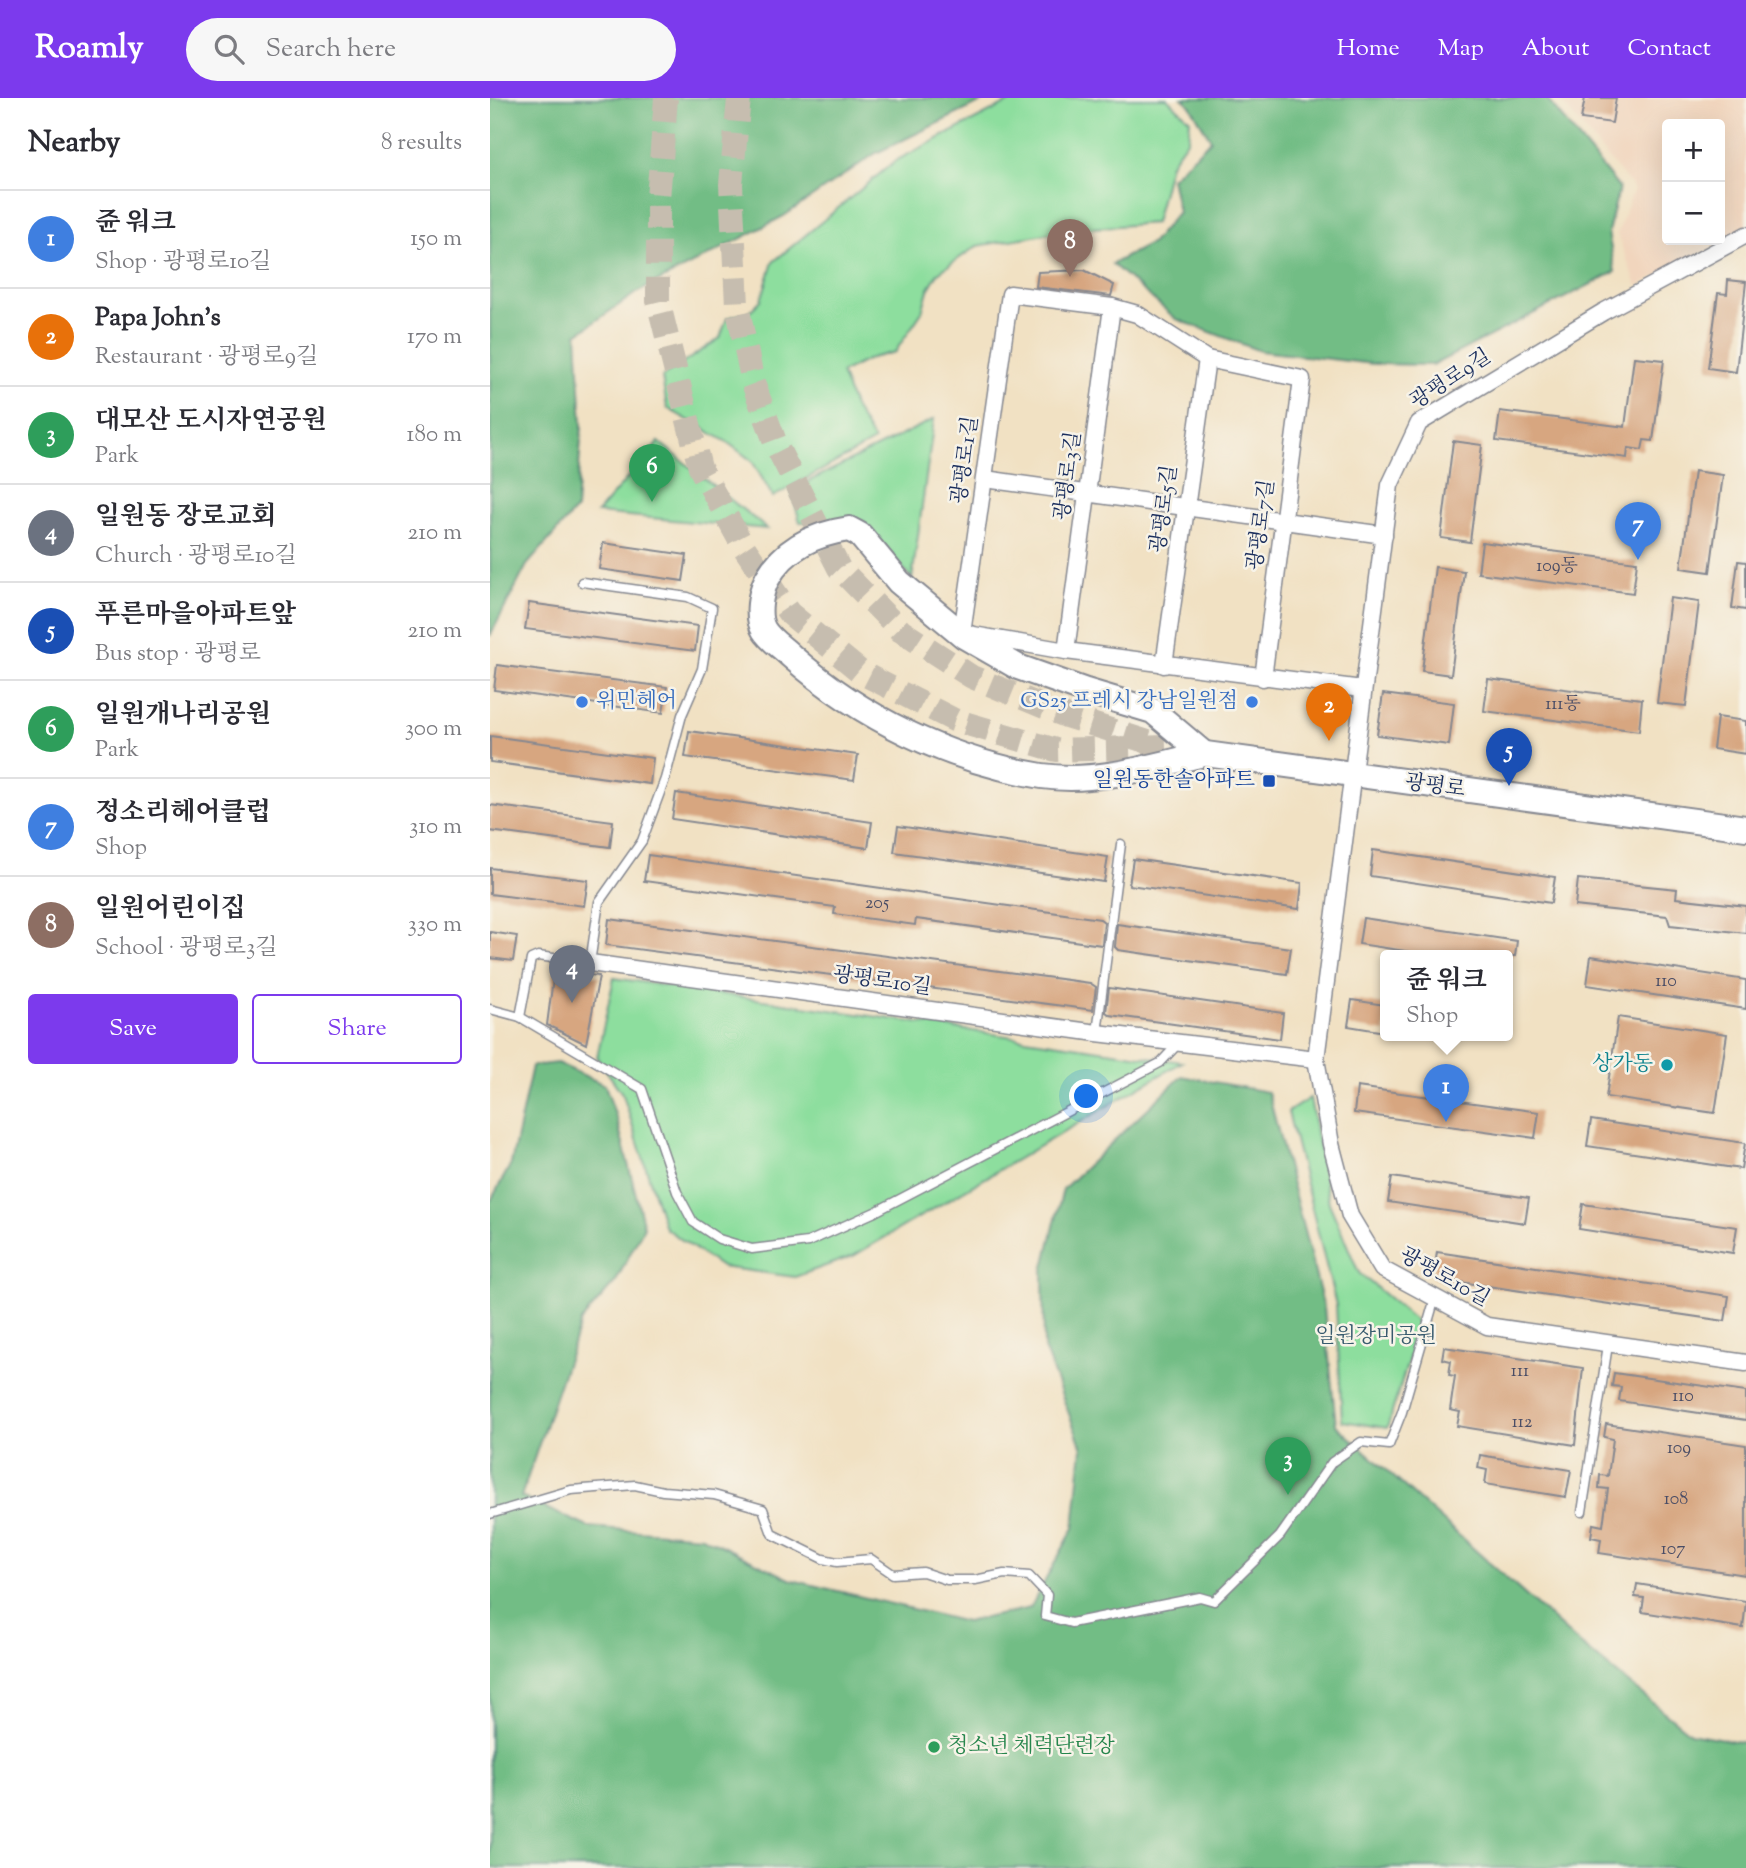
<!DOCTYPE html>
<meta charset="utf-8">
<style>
:root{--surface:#fff;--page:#f7f7f7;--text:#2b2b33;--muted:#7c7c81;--line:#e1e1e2;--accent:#7c3aed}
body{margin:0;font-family:"Sorts Mill Goudy","Noto Serif KR",serif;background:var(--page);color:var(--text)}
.controls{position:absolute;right:21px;top:21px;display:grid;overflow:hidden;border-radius:7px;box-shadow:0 7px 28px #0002}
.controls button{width:63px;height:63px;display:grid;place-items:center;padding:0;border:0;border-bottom:2px solid var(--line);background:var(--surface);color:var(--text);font:35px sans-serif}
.you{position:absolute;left:597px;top:999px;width:24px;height:24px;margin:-18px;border:5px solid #fff;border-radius:50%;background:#1a73e8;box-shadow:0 0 0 10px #1a73e833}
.badge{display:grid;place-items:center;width:46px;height:46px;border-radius:50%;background:var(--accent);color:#fff;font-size:23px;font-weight:700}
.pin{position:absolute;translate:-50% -58px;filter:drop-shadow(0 2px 4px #0008)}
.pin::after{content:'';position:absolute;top:37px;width:24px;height:21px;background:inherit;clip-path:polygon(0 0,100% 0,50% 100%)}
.popup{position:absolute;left:890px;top:852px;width:133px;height:91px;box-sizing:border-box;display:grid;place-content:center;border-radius:7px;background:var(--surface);filter:drop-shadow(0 2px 5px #0005);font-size:23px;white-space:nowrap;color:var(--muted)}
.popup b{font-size:26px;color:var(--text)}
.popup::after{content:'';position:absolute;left:50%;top:100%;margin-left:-14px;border:14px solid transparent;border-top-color:var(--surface)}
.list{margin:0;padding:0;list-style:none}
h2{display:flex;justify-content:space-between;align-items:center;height:91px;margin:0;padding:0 28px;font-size:30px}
h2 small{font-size:23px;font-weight:400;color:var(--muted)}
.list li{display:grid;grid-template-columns:46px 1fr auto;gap:21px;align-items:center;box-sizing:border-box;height:98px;padding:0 28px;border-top:2px solid var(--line)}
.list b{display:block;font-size:26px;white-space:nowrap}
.list p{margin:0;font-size:23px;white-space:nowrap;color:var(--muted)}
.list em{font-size:23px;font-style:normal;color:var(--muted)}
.actions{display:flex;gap:14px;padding:21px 28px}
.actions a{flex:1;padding:16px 0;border:2px solid var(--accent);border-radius:7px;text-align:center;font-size:24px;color:var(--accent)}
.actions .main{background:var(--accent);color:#fff}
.icon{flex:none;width:38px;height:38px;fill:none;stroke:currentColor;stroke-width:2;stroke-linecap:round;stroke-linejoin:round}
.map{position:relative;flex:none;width:1256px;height:1770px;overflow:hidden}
header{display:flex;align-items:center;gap:42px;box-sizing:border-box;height:98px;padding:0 35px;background:var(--accent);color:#fff}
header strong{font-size:33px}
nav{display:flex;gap:38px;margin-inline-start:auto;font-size:24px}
.search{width:490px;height:63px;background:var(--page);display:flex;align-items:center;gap:18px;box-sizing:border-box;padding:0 24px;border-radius:38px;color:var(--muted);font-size:26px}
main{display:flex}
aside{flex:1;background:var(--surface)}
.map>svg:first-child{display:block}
.built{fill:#f1d5bd;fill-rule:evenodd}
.green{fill:#8dde9e;stroke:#54867e;stroke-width:2}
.forest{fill:#72bd85;stroke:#467672;stroke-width:2}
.building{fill:#d7a680}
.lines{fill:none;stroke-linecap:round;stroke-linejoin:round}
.primary-tunnel{stroke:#c6bdaf;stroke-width:24;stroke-dasharray:24 12;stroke-linecap:butt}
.lane-casing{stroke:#868890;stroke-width:11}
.street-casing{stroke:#868890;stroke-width:19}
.primary-casing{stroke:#868890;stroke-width:28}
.lane{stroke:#fff;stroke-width:8}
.street{stroke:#fff;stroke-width:16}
.primary{stroke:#fff;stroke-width:24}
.shop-dot{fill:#3f7fe0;stroke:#f7f3e8;stroke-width:2.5}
.transit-dot{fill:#1a4fb4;stroke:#f7f3e8;stroke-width:2.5}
.culture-dot{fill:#0f9aa8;stroke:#f7f3e8;stroke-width:2.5}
.leisure-dot{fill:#2e9e5b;stroke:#f7f3e8;stroke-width:2.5}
.labels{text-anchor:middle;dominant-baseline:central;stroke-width:5;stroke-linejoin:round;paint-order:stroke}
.number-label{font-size:18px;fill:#4a4d66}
.street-label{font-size:21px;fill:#1b2f5e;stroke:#f7f3e8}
.shop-label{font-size:21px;fill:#366cbe;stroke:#f7f3e8;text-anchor:start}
.transit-label{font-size:21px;fill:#164399;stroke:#f7f3e8;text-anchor:end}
.culture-label{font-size:21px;fill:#0d838f;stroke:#f7f3e8;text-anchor:end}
.park-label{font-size:21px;fill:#385b6e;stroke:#f7f3e8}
.leisure-label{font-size:21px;fill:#27864d;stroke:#f7f3e8;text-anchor:start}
</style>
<header>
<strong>Roamly</strong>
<div class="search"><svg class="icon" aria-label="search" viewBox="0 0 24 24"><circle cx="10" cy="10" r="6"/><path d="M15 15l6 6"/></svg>Search here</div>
<nav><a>Home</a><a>Map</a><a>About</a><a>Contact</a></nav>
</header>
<main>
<aside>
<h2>Nearby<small>8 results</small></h2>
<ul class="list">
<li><span class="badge" style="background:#3f7fe0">1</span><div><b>쥰 워크</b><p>Shop · 광평로10길</p></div><em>150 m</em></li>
<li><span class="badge" style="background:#e8710a">2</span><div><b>Papa John's</b><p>Restaurant · 광평로9길</p></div><em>170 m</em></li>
<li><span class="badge" style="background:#2e9e5b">3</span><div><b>대모산 도시자연공원</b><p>Park</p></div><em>180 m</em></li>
<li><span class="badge" style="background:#6b7280">4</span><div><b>일원동 장로교회</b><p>Church · 광평로10길</p></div><em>210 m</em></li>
<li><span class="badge" style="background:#1a4fb4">5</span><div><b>푸른마을아파트앞</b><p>Bus stop · 광평로</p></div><em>210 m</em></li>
<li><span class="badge" style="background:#2e9e5b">6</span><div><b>일원개나리공원</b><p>Park</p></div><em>300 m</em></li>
<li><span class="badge" style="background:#3f7fe0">7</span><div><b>정소리헤어클럽</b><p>Shop</p></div><em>310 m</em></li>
<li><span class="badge" style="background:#8d6e63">8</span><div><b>일원어린이집</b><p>School · 광평로3길</p></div><em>330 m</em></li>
</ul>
<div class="actions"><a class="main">Save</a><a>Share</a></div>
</aside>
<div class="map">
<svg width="1256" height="1770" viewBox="0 0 1256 1770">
<rect width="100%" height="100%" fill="#f7f3e8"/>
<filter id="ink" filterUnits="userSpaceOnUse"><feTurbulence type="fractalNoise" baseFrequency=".0143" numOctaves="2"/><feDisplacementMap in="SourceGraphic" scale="14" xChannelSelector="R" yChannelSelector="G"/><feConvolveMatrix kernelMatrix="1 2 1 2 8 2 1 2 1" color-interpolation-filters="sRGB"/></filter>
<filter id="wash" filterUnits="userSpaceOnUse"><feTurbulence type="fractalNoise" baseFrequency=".00686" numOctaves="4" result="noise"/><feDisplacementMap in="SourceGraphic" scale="28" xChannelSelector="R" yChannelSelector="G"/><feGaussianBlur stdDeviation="1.57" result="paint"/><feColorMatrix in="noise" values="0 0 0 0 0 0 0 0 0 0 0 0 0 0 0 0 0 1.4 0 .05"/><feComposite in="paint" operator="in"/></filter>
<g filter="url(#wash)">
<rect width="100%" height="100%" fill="#f1e1c3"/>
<path class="built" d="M 1068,0 L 1256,0 L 1256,132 L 1147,188 L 1127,136 L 1144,91 ZM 1177,26 L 1230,26 L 1230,142 L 1177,142 Z"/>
<g class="green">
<path d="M 527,0 L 677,0 L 700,22 L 698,41 L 680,66 L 665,125 L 577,132 L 487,148 L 448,175 L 438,192 L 432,214 L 405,254 L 381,260 L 351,275 L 365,311 L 384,343 L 283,399 L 262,363 L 237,344 L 177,310 L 172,279 L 230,240 L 237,220 L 259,214 L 271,202 L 283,164 L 405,63 Z"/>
<path d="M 444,321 L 422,481 L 373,423 L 310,424 L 301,392 Z"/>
<path d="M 169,344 L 277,431 L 107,415 Z"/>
<path d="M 124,880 L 692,964 L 363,1158 L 305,1179 L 231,1169 L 175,1130 L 133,997 L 107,959 Z"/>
<path d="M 820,1000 L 839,1105 L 869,1175 L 930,1226 L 897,1330 L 852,1323 L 846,1207 L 798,1014 Z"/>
</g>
<g class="forest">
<path d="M 0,0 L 500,0 L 386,55 L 294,118 L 146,195 L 87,236 L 92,327 L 86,411 L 37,467 L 0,538 Z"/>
<path d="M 692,0 L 1056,0 L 1129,90 L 1118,134 L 1125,174 L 943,267 L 884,266 L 770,253 L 686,221 L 622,166 L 662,145 L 688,114 L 681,80 L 721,42 L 700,7 Z"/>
<path d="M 67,965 L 115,987 L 127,1022 L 154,1129 L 126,1183 L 91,1223 L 31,1399 L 98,1429 L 212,1438 L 302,1482 L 476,1524 L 540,1510 L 584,1430 L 592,1350 L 554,1250 L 553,1173 L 573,1091 L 692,978 L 778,994 L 834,1210 L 846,1327 L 1084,1541 L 1200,1635 L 1256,1645 L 1256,1770 L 0,1770 L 0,1104 L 21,1066 L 42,968 Z"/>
</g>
<g id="blocks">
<g class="building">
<path d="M 1095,0 L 1126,0 L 1122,25 L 1091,21 Z"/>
<path d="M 594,172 L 624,187 L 621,198 L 546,189 L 548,174 Z"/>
<path d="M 1238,182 L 1256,184 L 1246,274 L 1218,270 L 1228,195 L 1237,196 Z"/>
<path d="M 1144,259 L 1174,262 L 1163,343 L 1154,342 L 1152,352 L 1138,350 L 1137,360 L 1006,343 L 1010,313 L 1135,329 Z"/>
<path d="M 963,343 L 992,347 L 980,444 L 951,440 Z"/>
<path d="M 1204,373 L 1233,377 L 1220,474 L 1191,470 Z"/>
<path d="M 992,444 L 1147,464 L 1143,495 L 988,475 Z"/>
<path d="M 113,445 L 197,457 L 193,483 L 109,471 Z"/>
<path d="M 1248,463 L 1256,464 L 1256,512 L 1242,510 Z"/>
<path d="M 945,469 L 974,473 L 961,577 L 932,573 Z"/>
<path d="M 1180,500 L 1209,504 L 1196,608 L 1167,605 Z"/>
<path d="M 39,505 L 208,528 L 205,553 L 35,531 Z"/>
<path d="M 7,567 L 177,589 L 173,615 L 4,592 Z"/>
<path d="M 998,581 L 1152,601 L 1149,633 L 994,613 Z"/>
<path d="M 893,596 L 964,605 L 959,647 L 887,637 Z"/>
<path d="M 1227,619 L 1256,623 L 1256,656 L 1223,651 Z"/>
<path d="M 199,633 L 368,657 L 364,682 L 195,659 Z"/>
<path d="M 0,638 L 163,660 L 160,686 L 0,664 Z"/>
<path d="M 186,695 L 382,724 L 378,750 L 182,721 Z"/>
<path d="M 0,707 L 123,723 L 120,749 L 0,733 Z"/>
<path d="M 408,728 L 618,759 L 614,784 L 404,754 Z"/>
<path d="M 883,752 L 1065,779 L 1061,805 L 880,778 Z"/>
<path d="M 158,757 L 610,821 L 614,824 L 612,847 L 426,821 L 425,827 L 344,816 L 345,809 L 154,783 Z"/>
<path d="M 643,761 L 812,785 L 809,811 L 639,787 Z"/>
<path d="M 0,770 L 98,782 L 94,808 L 0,796 Z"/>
<path d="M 1088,781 L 1187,791 L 1186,800 L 1256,808 L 1256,835 L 1180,827 L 1177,818 L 1085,808 Z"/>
<path d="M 873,820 L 1027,843 L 1025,858 L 948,858 L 869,846 Z"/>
<path d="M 119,821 L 600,885 L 606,889 L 603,912 L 116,847 Z"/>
<path d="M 627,826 L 801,850 L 797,876 L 628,852 L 625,849 Z"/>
<path d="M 0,834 L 27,838 L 23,863 L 0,860 Z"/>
<path d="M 1101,858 L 1256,882 L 1256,911 L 1097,887 Z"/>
<path d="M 64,873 L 109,878 L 96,946 L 57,927 Z"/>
<path d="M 619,890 L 793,915 L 790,941 L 620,917 L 616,914 Z"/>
<path d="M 862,902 L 895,907 L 895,934 L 858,928 Z"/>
<path d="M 1128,919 L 1237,936 L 1225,1015 L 1116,999 Z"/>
<path d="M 867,989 L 1049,1014 L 1045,1040 L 864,1015 Z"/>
<path d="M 1101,1022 L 1255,1045 L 1251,1071 L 1097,1048 Z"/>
<path d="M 902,1079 L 1039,1100 L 1035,1125 L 898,1104 Z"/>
<path d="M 1093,1106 L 1247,1129 L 1243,1155 L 1089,1131 Z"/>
<path d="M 947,1154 L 1239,1198 L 1235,1223 L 943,1180 Z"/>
<path d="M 954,1249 L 1093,1270 L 1085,1347 L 967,1328 L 970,1314 L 960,1312 L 965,1278 L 959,1277 L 961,1263 L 952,1261 Z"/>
<path d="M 1124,1275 L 1256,1294 L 1256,1322 L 1129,1303 L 1131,1289 L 1122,1288 Z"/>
<path d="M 1116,1326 L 1256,1347 L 1256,1477 L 1109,1455 L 1111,1441 L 1101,1439 L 1103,1426 L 1113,1428 L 1118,1391 L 1109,1390 L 1110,1377 L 1118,1378 L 1123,1341 L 1114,1339 Z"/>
<path d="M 990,1357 L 1081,1372 L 1076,1399 L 995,1386 L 997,1372 L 988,1370 Z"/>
<path d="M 1147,1486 L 1256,1503 L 1253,1530 L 1152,1514 L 1154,1500 L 1145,1499 Z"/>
</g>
</g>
</g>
<g filter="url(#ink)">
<use href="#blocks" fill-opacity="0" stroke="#868890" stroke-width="2"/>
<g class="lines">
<g class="primary-tunnel">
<path d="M 176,0 L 168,101 L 168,203 L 210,370 L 253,448 L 299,515 L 372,575 L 464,622 L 566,652 L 676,649"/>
<path d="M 249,0 L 241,86 L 247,207 L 263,285 L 287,349 L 349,470 L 411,533 L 482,579 L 576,618 L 658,644"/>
</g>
<defs>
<g id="lane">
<path d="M 0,911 L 30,919 L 41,861 L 48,858 L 100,865 L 109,804 L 152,743 L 175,681 L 192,617 L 212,571 L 222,510 L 198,499 L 92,484"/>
<path d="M 30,919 L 152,991 L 187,1094 L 203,1124 L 229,1141 L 262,1151 L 318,1144 L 385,1114 L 670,965 L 689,945"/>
<path d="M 607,935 L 631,746"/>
<path d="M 1092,1414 L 1118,1247"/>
<path d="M 0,1416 L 81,1392 L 145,1387 L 173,1393 L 224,1397 L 273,1411 L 282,1436 L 333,1461 L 347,1464 L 381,1461 L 403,1476 L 433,1474 L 457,1482 L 485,1482 L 514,1476 L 539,1478 L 557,1497 L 555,1518 L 581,1525 L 710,1499 L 724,1503 L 790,1438 L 842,1364 L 871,1344 L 899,1347 L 912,1314 L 945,1200"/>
</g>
<g id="street">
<path d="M 1256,137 L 1113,214 L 929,325 L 900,387 L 826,961 L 841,1046 L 860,1118 L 892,1171 L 997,1228 L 1256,1265"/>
<path d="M 495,381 L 894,437"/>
<path d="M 576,553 L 622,209"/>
<path d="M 674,567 L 717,261"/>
<path d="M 773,580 L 812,281 L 717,261 L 647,216 L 622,209 L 520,196 L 472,535 L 576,553 L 872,591"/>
<path d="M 100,865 L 607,935 L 826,961"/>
</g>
<g id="primary">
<path d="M 359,431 L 370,437 L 409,484 L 474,538 L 528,569 L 596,593 L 663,613 L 714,656 C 661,668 608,686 552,678 C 460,663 371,620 301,558 C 293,550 280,542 274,532 C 266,519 270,495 277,481 C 295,449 325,436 359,431 Z"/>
<path d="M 701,654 L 1256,730"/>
</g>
</defs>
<use href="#lane" class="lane-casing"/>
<use href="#street" class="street-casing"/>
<use href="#primary" class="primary-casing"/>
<use href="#lane" class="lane"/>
<use href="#street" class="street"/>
<use href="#primary" class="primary"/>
</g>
</g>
<g class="shop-dot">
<circle cx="92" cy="604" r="7"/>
<circle cx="762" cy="604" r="7"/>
</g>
<rect class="transit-dot" x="772" y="676" width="14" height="14" rx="3.5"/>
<circle class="culture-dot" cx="1177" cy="967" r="7"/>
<circle class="leisure-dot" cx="444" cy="1649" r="7"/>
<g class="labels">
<g class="number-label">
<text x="1067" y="469">109동</text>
<text x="1073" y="607">111동</text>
<text x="387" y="806">205</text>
<text x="1176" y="884">110</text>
<text x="1030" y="1274">111</text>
<text x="1193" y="1299">110</text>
<text x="1032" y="1325">112</text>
<text x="1189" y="1351">109</text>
<text x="1186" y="1402">108</text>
<text x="1183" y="1452">107</text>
</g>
<g class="street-label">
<text transform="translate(961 282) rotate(-33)">광평로9길</text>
<text transform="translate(476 362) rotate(-82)">광평로1길</text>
<text transform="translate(579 378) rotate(-82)">광평로3길</text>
<text transform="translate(675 411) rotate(-82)">광평로5길</text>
<text transform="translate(772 427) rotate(-82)">광평로7길</text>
<text transform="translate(945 689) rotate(8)">광평로</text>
<text transform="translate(392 884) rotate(8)">광평로10길</text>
<text transform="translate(954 1180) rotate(29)">광평로10길</text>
</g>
<g class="shop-label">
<text x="106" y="604">위민헤어</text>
<text x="748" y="604" text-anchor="end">GS25 프레시 강남일원점</text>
</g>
<g class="transit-label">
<text x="765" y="683">일원동한솔아파트</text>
</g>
<g class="culture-label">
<text x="1163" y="967">상가동</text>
</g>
<g class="park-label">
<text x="886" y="1239">일원장미공원</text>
</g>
<g class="leisure-label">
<text x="458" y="1649">청소년 체력단련장</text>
</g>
</g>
</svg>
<div class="controls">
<button>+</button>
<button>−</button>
</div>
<div class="you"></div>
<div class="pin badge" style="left:956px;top:1024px;background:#3f7fe0">1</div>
<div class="popup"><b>쥰 워크</b>Shop</div>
<div class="pin badge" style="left:839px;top:643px;background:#e8710a">2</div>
<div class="pin badge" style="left:798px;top:1397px;background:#2e9e5b">3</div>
<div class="pin badge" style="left:82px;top:905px;background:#6b7280">4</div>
<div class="pin badge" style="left:1019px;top:688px;background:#1a4fb4">5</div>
<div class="pin badge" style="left:162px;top:404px;background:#2e9e5b">6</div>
<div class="pin badge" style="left:1148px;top:462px;background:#3f7fe0">7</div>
<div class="pin badge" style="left:580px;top:179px;background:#8d6e63">8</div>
</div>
</main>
